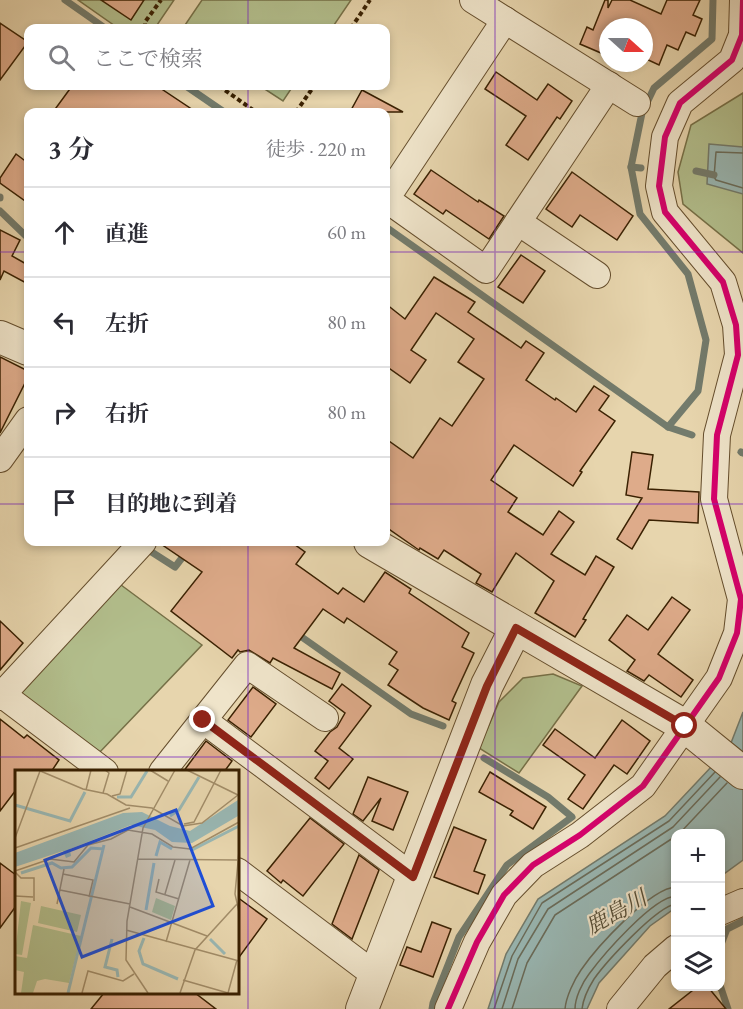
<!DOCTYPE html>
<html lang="ja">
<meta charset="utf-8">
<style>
:root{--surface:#fff;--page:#f2f2f3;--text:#2b2b33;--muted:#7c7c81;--line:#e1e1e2}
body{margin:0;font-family:"EB Garamond","Noto Serif JP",serif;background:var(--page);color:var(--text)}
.controls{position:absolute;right:18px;bottom:18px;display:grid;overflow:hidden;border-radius:12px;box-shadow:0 3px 9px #0003}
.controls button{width:54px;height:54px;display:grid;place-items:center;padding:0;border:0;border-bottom:2px solid var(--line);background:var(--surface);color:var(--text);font:30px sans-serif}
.compass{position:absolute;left:599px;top:18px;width:54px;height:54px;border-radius:50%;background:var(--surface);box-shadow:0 3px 9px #0003;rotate:111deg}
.stop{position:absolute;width:18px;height:18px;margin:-14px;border:4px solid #8f2418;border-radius:50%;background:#fff}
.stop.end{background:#8f2418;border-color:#fff;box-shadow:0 2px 6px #0008}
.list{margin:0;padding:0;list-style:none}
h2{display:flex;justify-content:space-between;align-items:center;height:78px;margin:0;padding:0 24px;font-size:26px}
h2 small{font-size:20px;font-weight:400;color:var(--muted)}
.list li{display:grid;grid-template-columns:39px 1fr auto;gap:18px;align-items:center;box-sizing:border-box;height:90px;padding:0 24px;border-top:2px solid var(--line)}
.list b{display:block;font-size:22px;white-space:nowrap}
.list em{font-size:20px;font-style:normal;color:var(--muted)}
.icon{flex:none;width:33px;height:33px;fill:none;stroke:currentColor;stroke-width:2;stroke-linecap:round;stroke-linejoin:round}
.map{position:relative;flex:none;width:743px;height:1009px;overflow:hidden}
.search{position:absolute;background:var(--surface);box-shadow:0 3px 9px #0003;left:24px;top:24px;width:366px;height:66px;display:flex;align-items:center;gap:15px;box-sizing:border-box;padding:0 21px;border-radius:12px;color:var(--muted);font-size:22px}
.panel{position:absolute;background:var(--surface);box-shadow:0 3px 9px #0003;left:24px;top:108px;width:366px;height:438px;border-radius:12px}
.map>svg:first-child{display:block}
.green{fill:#b2be8c;stroke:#767047;stroke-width:1.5}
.water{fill:#99b7b3;stroke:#737b6c;stroke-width:1.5}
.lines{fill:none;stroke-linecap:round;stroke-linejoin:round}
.shore{stroke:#6a6c5a;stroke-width:1.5}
.stream{stroke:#737b6c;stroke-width:7}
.building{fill:#deab8a;stroke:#3a2102;stroke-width:1.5}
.minor-casing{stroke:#654e2d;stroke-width:28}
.tertiary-casing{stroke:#654e2d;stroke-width:34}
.path{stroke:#3a2102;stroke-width:4;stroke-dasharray:4.5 3;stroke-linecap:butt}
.minor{stroke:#efe4ca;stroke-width:26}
.tertiary{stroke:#efe4ca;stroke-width:32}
.cycleway-casing{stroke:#efe4ca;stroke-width:10}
.cycleway{stroke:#d6006c;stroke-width:6}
.route{stroke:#8f2418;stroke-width:8}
.grid{fill:none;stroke:#7b2cbf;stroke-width:1.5;stroke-opacity:0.55}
.labels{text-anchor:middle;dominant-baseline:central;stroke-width:4.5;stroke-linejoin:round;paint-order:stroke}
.water-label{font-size:22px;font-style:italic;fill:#564e37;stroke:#efe4ca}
.inset-river{fill:none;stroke:#99b7b3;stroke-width:3}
.inset-road{fill:none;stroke:#a28d69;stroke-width:1.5}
.view{fill:#1d4ed8;fill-opacity:0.15;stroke:#1d4ed8;stroke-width:3}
.inset-edge{fill:none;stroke:#3a2102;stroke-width:3}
</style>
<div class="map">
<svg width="743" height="1009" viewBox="0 0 743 1009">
<rect width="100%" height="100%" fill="#e7d5ad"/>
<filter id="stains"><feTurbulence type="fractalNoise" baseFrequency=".00333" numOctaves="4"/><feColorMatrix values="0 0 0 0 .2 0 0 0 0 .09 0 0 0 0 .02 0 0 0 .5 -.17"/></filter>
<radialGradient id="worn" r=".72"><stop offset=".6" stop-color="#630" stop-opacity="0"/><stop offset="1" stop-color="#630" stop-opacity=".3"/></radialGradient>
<g class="green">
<path d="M 78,0 L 174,0 L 155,28 L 118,28 Z"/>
<path d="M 202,0 L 351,0 L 332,28 L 183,28 Z"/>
<path d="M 260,86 L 293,86 L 283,101 Z"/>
<path d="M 743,93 L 743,253 L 683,204 L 678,172 L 691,125 Z"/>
<path d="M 117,582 L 202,645 L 98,754 L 17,691 Z"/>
<path d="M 553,674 L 582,686 L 519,773 L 479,748 L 499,702 L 523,678 Z"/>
</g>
<g class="water">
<path d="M 709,144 L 743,147 L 743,194 L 707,184 Z"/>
<path d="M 743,712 L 743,860 L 721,876 L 720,834 L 676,834 L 675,908 L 650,926 L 599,983 L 587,1009 L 488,1009 L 506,954 L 538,899 L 665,816 L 729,748 Z"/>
</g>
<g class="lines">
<g class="shore">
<path d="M 743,153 L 716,152 L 714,177 L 716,180 L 743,188"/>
<path d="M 679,834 L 727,783"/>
<path d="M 494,1009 L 512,956 L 542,903 L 669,821 L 715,772"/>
<path d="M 502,1009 L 518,959 L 548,909 L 673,827 L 720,777"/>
<path d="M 512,1009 L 527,963 L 555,915 L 676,836"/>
<path d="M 565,1009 C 566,997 574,980 581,970 C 596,948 650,888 676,887"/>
<path d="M 575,1009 C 575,998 582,983 589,974 C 603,955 653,897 676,896"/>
<path d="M 582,1009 C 583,1000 589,987 594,979 C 606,962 657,906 676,904"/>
</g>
<g class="stream">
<path d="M 65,0 L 105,28"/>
<path d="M 186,86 L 224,112"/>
<path d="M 631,167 L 641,168"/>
<path d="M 696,171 L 714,175"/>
<path d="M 0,197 L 0,198"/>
<path d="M 0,211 L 28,238"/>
<path d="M 386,227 L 668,427 L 692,435"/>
<path d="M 668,427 L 698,391 L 706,340 L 688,274 L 640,214 L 631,167 L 642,113 L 654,88 L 712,39 L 713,0"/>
<path d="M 741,452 L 743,453"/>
<path d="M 150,551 L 175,567 L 185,554 L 187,555"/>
<path d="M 296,633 L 411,714 L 443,726"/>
<path d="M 720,947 L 727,929 L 743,921"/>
<path d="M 720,985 L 728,1009"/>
<path d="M 432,1009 L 433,1003 L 459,937 L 507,865 L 572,817 L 548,797 L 484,758"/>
</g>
</g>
<g class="building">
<path d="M 101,0 L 144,0 L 131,20 Z"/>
<path d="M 605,0 L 608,0 L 608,8 L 612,0 L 630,0 L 661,14 L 667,0 L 700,0 L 693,15 L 702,19 L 695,36 L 686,32 L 678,50 L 667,45 L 659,65 L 644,58 L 644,27 L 608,27 L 608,56 L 580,44 L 587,27 L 593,30 Z"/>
<path d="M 0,23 L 28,42 L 0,80 Z"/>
<path d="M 496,72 L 537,100 L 548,84 L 572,101 L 560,119 L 557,117 L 528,160 L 506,145 L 526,116 L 485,89 Z"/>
<path d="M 72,86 L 157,86 L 196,112 L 53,112 Z"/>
<path d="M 362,90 L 403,112 L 350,112 Z"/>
<path d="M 16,154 L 28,163 L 28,203 L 0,183 L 0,178 Z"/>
<path d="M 431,170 L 478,202 L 479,200 L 504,216 L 489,239 L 446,210 L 443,214 L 414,194 Z"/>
<path d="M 572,172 L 633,216 L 617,240 L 580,215 L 572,227 L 546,209 Z"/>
<path d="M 0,230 L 20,240 L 12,256 L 28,265 L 28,284 L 4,271 L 0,280 Z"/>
<path d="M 521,255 L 545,271 L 523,303 L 498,287 Z"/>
<path d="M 434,277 L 475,302 L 468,312 L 521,348 L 526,341 L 544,353 L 526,380 L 555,400 L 556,398 L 576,412 L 594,386 L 609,396 L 599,410 L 615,421 L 580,471 L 582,472 L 573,486 L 514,445 L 491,480 L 517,498 L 508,512 L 543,535 L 559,511 L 574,522 L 551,554 L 585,575 L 596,556 L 614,567 L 583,619 L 586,620 L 575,637 L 535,613 L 554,581 L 516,553 L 492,592 L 476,583 L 481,574 L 444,550 L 438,559 L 420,548 L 419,550 L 416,548 L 386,527 L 386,439 L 413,458 L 440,418 L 452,426 L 484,379 L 458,362 L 474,339 L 436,313 L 411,350 L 426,360 L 410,383 L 386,366 L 386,304 L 405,319 Z"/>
<path d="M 0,357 L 28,371 L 28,377 L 0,433 Z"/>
<path d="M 632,452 L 653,455 L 648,489 L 699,492 L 698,523 L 649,520 L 632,549 L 617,539 L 642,498 L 626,495 Z"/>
<path d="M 158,542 L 291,542 L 305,552 L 296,564 L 338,594 L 343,588 L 364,602 L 385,572 L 411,589 L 409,593 L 469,633 L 462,647 L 474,653 L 452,701 L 456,703 L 449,720 L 423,708 L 388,685 L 398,670 L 389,664 L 397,652 L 347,618 L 344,623 L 323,609 L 294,648 L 340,673 L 332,689 L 273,658 L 270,663 L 249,650 L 240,652 L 238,650 L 232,658 L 171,611 L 202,572 Z"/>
<path d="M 672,597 L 690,610 L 658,654 L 693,680 L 681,697 L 649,675 L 644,681 L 627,671 L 635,660 L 609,640 L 627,615 L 648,630 Z"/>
<path d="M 0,621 L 23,643 L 0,670 Z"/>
<path d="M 342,684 L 371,706 L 339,748 L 353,759 L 329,789 L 315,778 L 328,761 L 315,751 L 330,732 L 337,727 L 345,713 L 329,701 Z"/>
<path d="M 253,687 L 276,704 L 251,737 L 228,720 Z"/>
<path d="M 0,719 L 24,738 L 27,735 L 59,760 L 51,772 L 16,772 L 16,790 L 0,811 Z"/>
<path d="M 622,720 L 650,741 L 627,774 L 614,765 L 583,809 L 568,799 L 585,775 L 543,745 L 555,729 L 595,758 Z"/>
<path d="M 206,741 L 232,761 L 224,772 L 183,772 Z"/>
<path d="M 490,772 L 546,807 L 533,829 L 510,815 L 513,811 L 479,792 Z"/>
<path d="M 368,777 L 408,792 L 393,830 L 372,821 L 381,798 L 363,821 L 353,814 Z"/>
<path d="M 310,818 L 344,844 L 303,896 L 283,880 L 281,883 L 267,871 Z"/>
<path d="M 454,827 L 486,840 L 474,871 L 485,875 L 478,894 L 434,877 Z"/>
<path d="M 359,855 L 379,870 L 352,939 L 332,924 Z"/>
<path d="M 0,863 L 16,875 L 16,906 L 0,928 Z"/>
<path d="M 237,897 L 267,919 L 237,960 Z"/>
<path d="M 432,922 L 451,929 L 433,977 L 400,965 L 407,947 L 421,952 Z"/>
<path d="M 697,987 L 708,987 L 726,1009 L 669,1009 Z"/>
<path d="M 104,993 L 195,993 L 216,1009 L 91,1009 Z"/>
</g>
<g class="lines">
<defs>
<g id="minor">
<path d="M 473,0 L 637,103"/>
<path d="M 505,20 L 386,199 L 486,270 L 609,85"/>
<path d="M 518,222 L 597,275"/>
<path d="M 0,459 L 28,420"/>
<path d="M 0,693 L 105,772"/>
<path d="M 0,697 L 143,542"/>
<path d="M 203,720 L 413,877"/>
<path d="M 162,772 L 247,665 L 325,718"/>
<path d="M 237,871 L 375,975"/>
<path d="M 720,912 L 743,902"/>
<path d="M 448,1009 L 477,942 L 504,895 L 533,865 L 580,835 L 643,786 L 719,678 L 737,633 L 741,599 L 714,499 L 717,435 L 738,355 L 736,325 L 723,282 L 665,212 L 659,186 L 665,137 L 680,103 L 732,60 L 742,35 L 743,0"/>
<path d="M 620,1009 L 655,966 L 676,948"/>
</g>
<g id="tertiary">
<path d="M 0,337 L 28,349"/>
<path d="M 370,542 L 685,726 L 743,773"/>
<path d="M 362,1009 L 487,685 L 516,628"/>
</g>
</defs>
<use href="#minor" class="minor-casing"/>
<use href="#tertiary" class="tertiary-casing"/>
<g class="path">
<path d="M 145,28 L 145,22 L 161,0"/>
<path d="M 351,28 L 370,0"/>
<path d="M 219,86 L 256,112"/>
<path d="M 296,112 L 314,86"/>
</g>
<use href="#minor" class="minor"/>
<use href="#tertiary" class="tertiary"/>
<defs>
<path id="cycleway" d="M 448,1009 L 477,942 L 504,895 L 533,865 L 580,835 L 643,786 L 719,678 L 737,633 L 741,599 L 714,499 L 717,435 L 738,355 L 736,325 L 723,282 L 665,212 L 659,186 L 665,137 L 680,103 L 732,60 L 742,35 L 743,0"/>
</defs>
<use href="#cycleway" class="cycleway-casing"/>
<use href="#cycleway" class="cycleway"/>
</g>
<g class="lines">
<path class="route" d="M 203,720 L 413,877 L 487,686 L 516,628 L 685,726"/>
</g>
<path class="grid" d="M 248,0 L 248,28M 495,0 L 495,1009M 248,86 L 248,112M 0,252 L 28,252M 386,252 L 743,252M 0,504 L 28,504M 386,504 L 743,504M 248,542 L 248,1009M 0,757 L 743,757"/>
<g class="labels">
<g class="water-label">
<text transform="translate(616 912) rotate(-29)">鹿島川</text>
</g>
</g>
<g transform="translate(15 770)">
<rect width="224" height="224" fill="#e7d5ad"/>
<path d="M 141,128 L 160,136 L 156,150 L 137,142 ZM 6,131 L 16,133 L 7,185 L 0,184 ZM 26,136 L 66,145 L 62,162 L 23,153 ZM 18,155 L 66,166 L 54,213 L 30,209 L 22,211 L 18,223 L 6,223 L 9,202 L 0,200 L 0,186 L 12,188 Z" fill="#b2be8c"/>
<path d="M 223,30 L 223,46 L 177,73 L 157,72 L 140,60 L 116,55 L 55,79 L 56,86 L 51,88 L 48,81 L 0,97 L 0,83 L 108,43 L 127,42 L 155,56 L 175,61 Z" fill="#99b7b3"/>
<path class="inset-river" d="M 102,27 L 116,27 L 132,1M 0,35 L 55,51 L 70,22M 155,46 L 164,40 L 184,7M 177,80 L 224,56M 141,86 L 145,72 L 157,79M 6,103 L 37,93 L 46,98 L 57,97 L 76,78 L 89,79M 131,140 L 139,93M 129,168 L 124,181 L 128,194 L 163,209M 97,169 L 90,197 L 102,200 L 103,207M 195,169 L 210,184M 53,223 L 89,75"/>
<path class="inset-road" d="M 23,0 L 68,19 L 92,24 L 111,35 L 137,38 L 168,56 L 187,53 L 223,25M 135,0 L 153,11M 172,0 L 223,25M 71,20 L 76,0M 88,23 L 94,3 L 90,0M 97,26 L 105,24 L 112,0M 169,54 L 179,52 L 206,0M 0,68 L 25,1M 0,78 L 115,38M 224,81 L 220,124 L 224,142M 123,89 L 222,90M 0,101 L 35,89 L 59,92 L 73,75 L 96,69 L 113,60 L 137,64 L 158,77 L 175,79 L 224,52M 0,102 L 6,108 L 19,108 L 19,131M 48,104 L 78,110 L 74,127M 144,109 L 141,122 L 164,129M 45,120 L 115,134M 150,124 L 160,90M 0,126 L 18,127M 42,134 L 49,99M 115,137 L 192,166M 111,160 L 224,191M 151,172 L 175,90M 168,210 L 213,223M 67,223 L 73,201 L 108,211 L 119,204M 133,223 L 111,190 L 112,151 L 128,58 L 160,0M 165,223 L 180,180 L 222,134M 213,223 L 222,190"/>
<path class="view" d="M 161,40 L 198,136 L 67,187 L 30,90 Z"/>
<rect width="224" height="224" class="inset-edge"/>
</g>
<rect width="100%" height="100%" filter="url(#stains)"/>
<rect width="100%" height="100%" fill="url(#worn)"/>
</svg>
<div class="controls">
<button>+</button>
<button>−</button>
<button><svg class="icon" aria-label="layers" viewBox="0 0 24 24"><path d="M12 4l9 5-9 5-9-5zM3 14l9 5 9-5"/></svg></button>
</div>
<svg class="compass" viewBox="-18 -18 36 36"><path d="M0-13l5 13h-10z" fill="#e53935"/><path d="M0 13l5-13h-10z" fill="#7c7c81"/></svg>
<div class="stop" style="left:685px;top:726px"></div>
<div class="stop end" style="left:203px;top:720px"></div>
<div class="search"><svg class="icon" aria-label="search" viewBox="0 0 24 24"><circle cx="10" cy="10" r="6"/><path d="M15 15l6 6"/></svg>ここで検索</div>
<section class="panel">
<h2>3 分<small>徒歩 · 220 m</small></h2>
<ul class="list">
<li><svg class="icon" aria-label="ahead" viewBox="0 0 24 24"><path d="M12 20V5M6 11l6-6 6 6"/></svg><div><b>直進</b></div><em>60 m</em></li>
<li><svg class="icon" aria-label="left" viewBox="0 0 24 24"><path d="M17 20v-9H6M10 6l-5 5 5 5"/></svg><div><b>左折</b></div><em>80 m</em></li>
<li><svg class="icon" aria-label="right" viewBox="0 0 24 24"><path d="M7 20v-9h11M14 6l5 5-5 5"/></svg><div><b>右折</b></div><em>80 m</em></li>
<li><svg class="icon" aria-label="arrive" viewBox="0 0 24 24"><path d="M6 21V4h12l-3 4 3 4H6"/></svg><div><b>目的地に到着</b></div></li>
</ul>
</section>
</div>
